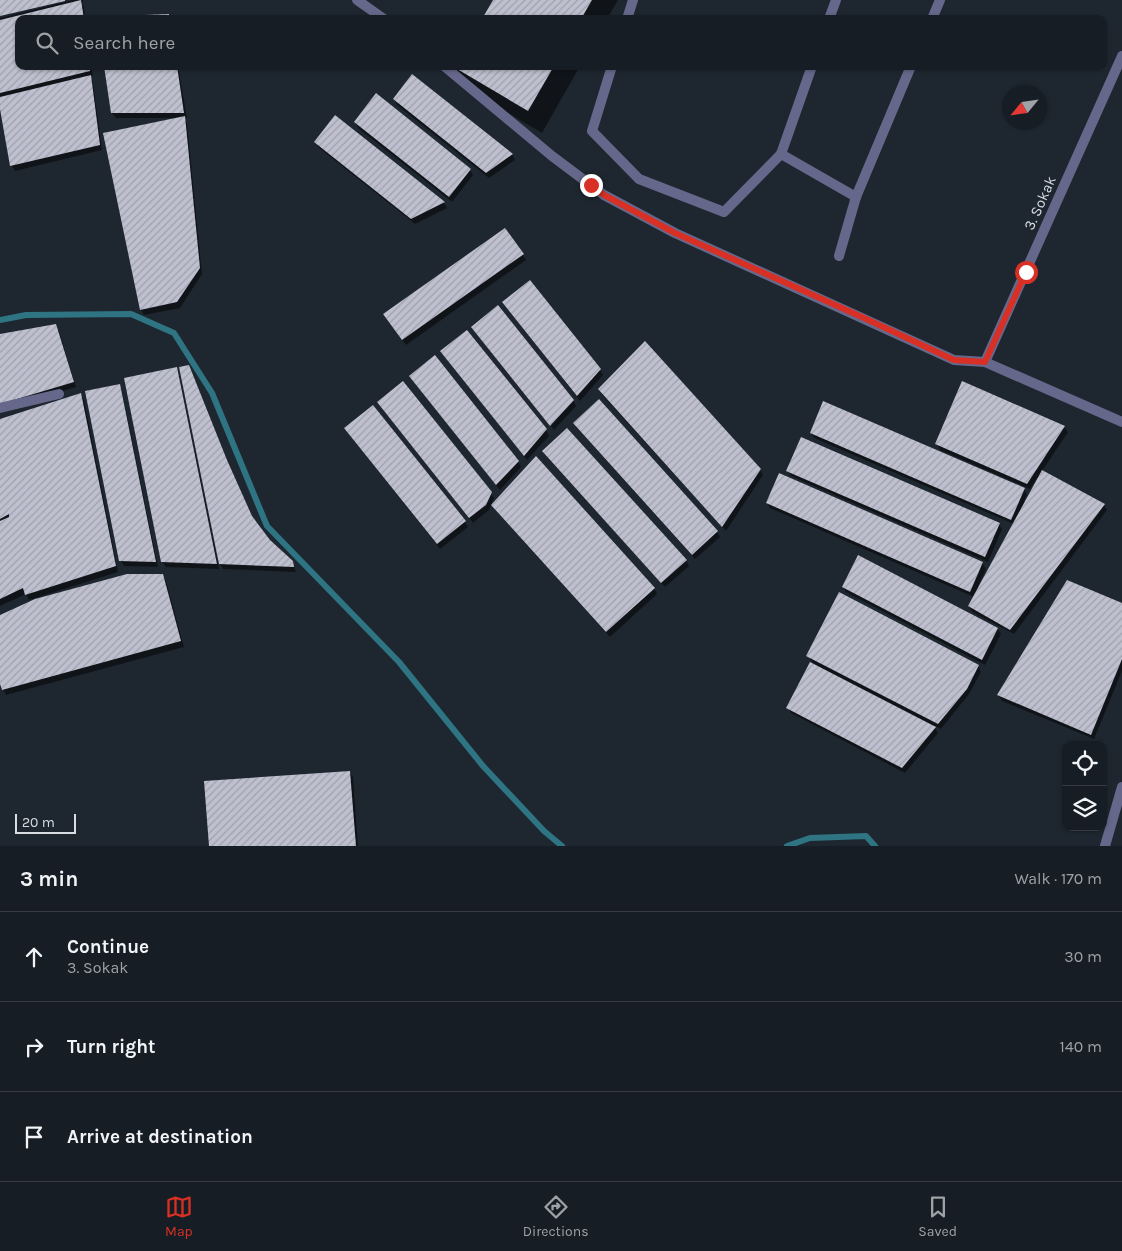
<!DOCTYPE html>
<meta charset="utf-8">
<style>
:root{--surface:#161d24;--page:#1f262c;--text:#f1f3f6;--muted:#9ea2a6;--line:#353b41;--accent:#d93025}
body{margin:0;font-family:Karla,sans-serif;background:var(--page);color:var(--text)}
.controls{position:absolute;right:15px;bottom:15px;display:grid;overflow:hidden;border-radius:10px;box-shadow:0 1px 4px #0004}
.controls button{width:45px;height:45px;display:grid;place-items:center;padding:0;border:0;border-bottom:1px solid var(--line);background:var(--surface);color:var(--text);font:25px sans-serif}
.compass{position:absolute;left:1002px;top:85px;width:45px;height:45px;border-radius:50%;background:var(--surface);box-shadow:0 1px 4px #0004;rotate:241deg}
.scale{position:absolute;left:15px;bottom:12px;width:61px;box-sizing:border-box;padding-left:5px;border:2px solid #d8dde4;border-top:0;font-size:14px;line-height:18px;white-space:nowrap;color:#d8dde4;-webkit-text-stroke:4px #1e2730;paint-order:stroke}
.stop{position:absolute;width:15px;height:15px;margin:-11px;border:4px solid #d93025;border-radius:50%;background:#fff}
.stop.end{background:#d93025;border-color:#fff;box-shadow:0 1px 5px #0008}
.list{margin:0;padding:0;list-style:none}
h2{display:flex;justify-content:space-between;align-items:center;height:65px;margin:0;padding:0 20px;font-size:21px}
h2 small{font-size:16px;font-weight:400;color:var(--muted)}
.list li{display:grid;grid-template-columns:32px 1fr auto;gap:15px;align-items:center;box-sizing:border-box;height:90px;padding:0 20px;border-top:1px solid var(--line)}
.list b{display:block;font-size:19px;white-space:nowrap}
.list p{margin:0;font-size:16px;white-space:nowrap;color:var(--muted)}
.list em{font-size:16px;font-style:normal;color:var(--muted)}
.icon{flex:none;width:28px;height:28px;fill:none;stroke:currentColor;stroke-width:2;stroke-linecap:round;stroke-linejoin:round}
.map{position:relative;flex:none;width:1122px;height:846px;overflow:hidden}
.search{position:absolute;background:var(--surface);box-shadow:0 1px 4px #0004;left:15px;right:15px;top:15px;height:55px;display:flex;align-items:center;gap:12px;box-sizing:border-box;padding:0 18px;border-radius:10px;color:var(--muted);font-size:19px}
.sheet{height:335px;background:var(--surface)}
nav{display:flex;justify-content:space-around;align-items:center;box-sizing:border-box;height:70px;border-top:1px solid var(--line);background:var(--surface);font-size:14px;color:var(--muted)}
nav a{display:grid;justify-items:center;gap:2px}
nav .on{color:var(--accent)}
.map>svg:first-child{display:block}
.shadow{fill:#0007}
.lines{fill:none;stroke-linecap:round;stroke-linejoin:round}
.stream{stroke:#2e7483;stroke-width:6}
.building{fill:url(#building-hatch)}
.service{stroke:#66688b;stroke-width:10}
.minor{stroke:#66688b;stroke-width:10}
.tertiary{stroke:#66688b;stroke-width:10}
.route{stroke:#d93025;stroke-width:6}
.labels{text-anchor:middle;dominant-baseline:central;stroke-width:5;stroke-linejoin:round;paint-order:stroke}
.street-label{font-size:15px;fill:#d8dde4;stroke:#1e2730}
</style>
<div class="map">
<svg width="1122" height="846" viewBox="0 0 1122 846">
<defs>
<pattern id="building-hatch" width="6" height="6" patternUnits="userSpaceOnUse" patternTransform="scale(1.25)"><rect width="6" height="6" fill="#bfc0cf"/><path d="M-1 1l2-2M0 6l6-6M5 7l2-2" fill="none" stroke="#a0a0ac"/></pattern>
</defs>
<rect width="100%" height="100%" fill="#1e2730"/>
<g class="shadow">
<path d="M 73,0 L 83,0 L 83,2 L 81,3 L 84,7 L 85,19 L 19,19 L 19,66 L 91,66 L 93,76 L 91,77 L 93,82 L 102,150 L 15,171 L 12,166 L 0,102 L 1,98 L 0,96 L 0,18 Z"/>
<path d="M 494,0 L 618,0 L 607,19 L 483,19 Z"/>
<path d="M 105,66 L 178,66 L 187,118 L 184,118 L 187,123 L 202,274 L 180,308 L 144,315 L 141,310 L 176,118 L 116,118 L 112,113 Z"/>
<path d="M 456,66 L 580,66 L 542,133 L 469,90 L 455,67 Z"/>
<path d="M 394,99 L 512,154 L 515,160 L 489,178 L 397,105 Z"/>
<path d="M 335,117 L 444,203 L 447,208 L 415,224 L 318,147 L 315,142 Z"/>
<path d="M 355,122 L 470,170 L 473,175 L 452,202 L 358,128 Z"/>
<path d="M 523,255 L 526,260 L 406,345 L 388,320 Z"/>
<path d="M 504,303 L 600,370 L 603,375 L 580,401 Z"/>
<path d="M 55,325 L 59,331 L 76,387 L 0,410 L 0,335 Z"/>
<path d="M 476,332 L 573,400 L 576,406 L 554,430 Z"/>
<path d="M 445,357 L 546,430 L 549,436 L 527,460 Z"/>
<path d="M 189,366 L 230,467 L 253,519 L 269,541 L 292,562 L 296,572 L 223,569 L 220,564 Z"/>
<path d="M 176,369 L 179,374 L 219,569 L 166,567 L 162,562 Z"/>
<path d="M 414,382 L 518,461 L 521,467 L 500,490 Z"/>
<path d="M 119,385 L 122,391 L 158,567 L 124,566 L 120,560 Z"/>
<path d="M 599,389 L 760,469 L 763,475 L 726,531 L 602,395 Z"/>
<path d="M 81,395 L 84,400 L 118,572 L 29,600 L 26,594 L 0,606 L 0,420 Z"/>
<path d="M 382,408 L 490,493 L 494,498 L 489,510 L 473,523 Z"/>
<path d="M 574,423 L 717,532 L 720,537 L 695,559 L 577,428 Z"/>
<path d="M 1064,427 L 1068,432 L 1042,471 L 1104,505 L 1107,510 L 1014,634 L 972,612 L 969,606 L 974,597 L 770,508 L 767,503 L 982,563 L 986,569 L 978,586 L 980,587 L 1014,524 L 814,438 L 811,433 L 1024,489 L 1027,495 L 1024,501 L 1026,502 L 1039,479 L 1037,478 L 1030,489 L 940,450 L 937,444 Z"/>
<path d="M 349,434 L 465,522 L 468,527 L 440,549 Z"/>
<path d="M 543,451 L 686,560 L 689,566 L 665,587 L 546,456 Z"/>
<path d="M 788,471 L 999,524 L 1002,529 L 988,562 L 791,476 Z"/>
<path d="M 493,505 L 654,588 L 657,594 L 610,637 L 496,511 Z"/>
<path d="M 163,576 L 166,581 L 184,647 L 6,695 L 3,689 L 0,679 L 0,616 Z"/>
<path d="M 843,587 L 998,629 L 1001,634 L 985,665 L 846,592 Z"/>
<path d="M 1122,605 L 1122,671 L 1094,739 L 1002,701 L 999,695 Z"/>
<path d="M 808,656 L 978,666 L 981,672 L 969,694 L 941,729 L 933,725 L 938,733 L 905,773 L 791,713 L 788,708 L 812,662 Z"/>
<path d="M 350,772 L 353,777 L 358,846 L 210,846 Z"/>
</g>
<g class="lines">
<g class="stream">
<path d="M 0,320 L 26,315 L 131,314 L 174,333 L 212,393 L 267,526 L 399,662 L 483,766 L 544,831 L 562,846"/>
<path d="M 787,846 L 810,838 L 866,836 L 875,846"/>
</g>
</g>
<g class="building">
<path d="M 0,0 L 65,0 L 65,1 L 0,16 Z"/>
<path d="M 81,0 L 84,19 L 19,19 L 19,66 L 90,66 L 90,71 L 0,93 L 0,20 Z"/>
<path d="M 493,0 L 592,0 L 581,19 L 482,19 Z"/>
<path d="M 169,14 L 169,19 L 96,19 L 96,17 Z"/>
<path d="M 104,66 L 177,66 L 184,113 L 111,113 Z"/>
<path d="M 452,66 L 554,66 L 528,111 Z"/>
<path d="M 412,74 L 513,154 L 486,173 L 393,99 Z"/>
<path d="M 91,75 L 100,145 L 10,166 L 0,109 L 0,97 Z"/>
<path d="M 376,93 L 471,169 L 449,197 L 354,122 Z"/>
<path d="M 335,115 L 445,202 L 411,219 L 314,142 Z"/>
<path d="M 185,116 L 200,268 L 177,302 L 140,310 L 103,133 Z"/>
<path d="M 505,228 L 524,254 L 402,340 L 383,314 Z"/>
<path d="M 530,280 L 601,369 L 577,396 L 502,302 Z"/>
<path d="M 498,305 L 574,400 L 550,426 L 471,327 Z"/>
<path d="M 56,324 L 74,382 L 0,404 L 0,334 Z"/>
<path d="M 467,330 L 547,429 L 524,456 L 440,351 Z"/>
<path d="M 645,341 L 761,469 L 722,527 L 598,389 Z"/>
<path d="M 435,355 L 519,461 L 496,485 L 409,376 Z"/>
<path d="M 189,365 L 227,460 L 252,516 L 270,540 L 293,561 L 294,567 L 219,564 L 179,367 Z"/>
<path d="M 177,367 L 217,564 L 161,562 L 124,378 Z"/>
<path d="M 403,381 L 492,492 L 486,505 L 469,518 L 377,402 Z"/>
<path d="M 962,381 L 1065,426 L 1027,484 L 935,444 Z"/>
<path d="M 120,384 L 156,562 L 119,561 L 85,391 Z"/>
<path d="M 81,393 L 116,566 L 25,595 L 23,588 L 0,599 L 0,521 L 9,517 L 9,514 L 0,519 L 0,419 Z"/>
<path d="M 599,399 L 718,531 L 692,555 L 573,423 Z"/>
<path d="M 823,401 L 1025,488 L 1011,520 L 810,433 Z"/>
<path d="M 373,405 L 466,521 L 437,544 L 344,428 Z"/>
<path d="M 567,428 L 687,560 L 661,583 L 542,451 Z"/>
<path d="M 801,437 L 1000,523 L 985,557 L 786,471 Z"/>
<path d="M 536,456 L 655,588 L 606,632 L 491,505 Z"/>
<path d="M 1042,470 L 1105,504 L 1010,630 L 968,606 Z"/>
<path d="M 779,473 L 983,562 L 970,592 L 766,503 Z"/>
<path d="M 858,555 L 998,628 L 982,660 L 842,587 Z"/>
<path d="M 127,574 L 163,574 L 181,641 L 2,690 L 0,684 L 0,615 L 35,599 Z"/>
<path d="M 1067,580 L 1122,603 L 1122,659 L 1091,735 L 997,695 Z"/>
<path d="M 839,592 L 979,665 L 967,689 L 938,724 L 806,656 Z"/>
<path d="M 810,662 L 936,727 L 902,768 L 786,708 Z"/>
<path d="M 350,771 L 356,846 L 209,846 L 204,781 Z"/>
</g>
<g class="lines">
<path class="service" d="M 0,408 L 59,394"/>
<g class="minor">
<path d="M 357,0 L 384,19"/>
<path d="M 627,19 L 633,0"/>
<path d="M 829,19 L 836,0"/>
<path d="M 932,19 L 940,0"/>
<path d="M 444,66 L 552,156 L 604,195 L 675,233 L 954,360 L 985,362 L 1122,422"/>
<path d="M 612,66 L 592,131 L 639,179 L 724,212 L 781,154"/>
<path d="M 812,66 L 781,154 L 856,197 L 911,66"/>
<path d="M 839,256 L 856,197"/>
<path d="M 985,362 L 1122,56"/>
</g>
<path class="tertiary" d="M 1105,846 L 1122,787"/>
</g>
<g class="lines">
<path class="route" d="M 591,185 L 604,195 L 675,233 L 864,318 L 954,360 L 985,362 L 1026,272"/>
</g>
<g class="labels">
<g class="street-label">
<text transform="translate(1040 203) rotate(-66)">3. Sokak</text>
</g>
</g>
</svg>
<div class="controls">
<button><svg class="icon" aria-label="locate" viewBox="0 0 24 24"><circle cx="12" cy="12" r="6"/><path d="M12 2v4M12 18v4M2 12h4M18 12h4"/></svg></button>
<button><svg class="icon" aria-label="layers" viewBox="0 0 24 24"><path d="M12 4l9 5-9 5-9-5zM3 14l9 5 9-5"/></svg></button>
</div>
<svg class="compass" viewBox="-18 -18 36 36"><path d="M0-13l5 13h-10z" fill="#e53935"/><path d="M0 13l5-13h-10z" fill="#9ea2a6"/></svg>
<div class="scale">20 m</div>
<div class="stop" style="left:1026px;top:272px"></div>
<div class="stop end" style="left:591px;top:185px"></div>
<div class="search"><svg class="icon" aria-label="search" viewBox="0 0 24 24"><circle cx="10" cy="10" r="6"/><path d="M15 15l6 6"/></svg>Search here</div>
</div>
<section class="sheet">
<h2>3 min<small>Walk · 170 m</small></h2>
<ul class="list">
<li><svg class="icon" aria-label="ahead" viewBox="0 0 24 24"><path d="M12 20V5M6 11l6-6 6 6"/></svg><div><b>Continue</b><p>3. Sokak</p></div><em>30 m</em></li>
<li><svg class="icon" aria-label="right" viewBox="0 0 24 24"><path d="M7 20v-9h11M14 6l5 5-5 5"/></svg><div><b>Turn right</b></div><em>140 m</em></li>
<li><svg class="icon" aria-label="arrive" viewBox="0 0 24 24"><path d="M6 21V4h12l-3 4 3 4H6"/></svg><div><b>Arrive at destination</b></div></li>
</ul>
</section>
<nav>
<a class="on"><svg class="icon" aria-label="map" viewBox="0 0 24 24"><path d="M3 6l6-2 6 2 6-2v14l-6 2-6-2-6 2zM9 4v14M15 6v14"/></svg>Map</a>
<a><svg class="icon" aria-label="directions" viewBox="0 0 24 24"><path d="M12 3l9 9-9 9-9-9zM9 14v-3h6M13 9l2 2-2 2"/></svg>Directions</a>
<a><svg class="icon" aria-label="saved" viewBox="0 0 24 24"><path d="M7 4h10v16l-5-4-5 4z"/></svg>Saved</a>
</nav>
